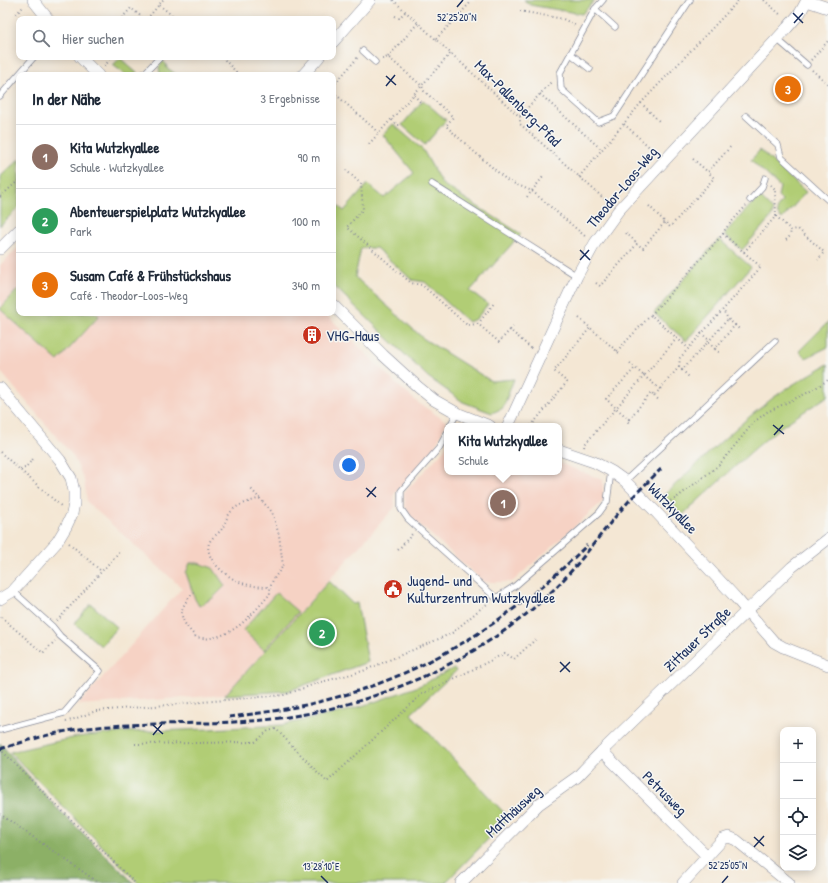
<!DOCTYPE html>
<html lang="de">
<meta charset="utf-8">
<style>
:root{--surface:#fff;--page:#f2f2f3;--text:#1f2937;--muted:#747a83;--line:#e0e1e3;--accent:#2563eb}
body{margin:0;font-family:"Patrick Hand",sans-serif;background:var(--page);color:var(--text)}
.controls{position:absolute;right:12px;bottom:12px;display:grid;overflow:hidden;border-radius:8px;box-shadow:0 2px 10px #0003}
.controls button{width:36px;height:36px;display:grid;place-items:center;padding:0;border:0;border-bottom:1px solid var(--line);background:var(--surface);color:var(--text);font:20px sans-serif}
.you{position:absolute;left:349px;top:465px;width:14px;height:14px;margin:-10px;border:3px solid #fff;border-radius:50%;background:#1a73e8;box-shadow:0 0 0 6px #1a73e833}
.badge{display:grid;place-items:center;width:26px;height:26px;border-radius:50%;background:var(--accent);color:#fff;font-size:13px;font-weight:700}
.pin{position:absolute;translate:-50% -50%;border:2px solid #fff;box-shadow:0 1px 4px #0006}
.popup{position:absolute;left:444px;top:423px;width:118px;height:52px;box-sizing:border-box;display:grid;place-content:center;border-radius:8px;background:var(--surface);filter:drop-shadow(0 1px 3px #0005);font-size:13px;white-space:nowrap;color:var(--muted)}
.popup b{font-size:15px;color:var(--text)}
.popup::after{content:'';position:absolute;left:50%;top:100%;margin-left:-8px;border:8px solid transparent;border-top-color:var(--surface)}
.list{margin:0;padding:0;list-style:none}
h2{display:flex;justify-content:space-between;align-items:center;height:52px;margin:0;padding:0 16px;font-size:17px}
h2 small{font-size:13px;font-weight:400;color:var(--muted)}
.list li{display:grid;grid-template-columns:26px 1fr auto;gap:12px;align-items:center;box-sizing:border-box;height:64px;padding:0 16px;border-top:1px solid var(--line)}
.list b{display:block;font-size:15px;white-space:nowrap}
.list p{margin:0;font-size:13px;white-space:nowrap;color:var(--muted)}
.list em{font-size:13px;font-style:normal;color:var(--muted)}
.icon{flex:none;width:22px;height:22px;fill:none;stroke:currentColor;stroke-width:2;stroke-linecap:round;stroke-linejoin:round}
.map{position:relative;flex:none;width:828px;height:883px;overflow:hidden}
.search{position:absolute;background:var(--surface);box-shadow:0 2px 10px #0003;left:16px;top:16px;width:320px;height:44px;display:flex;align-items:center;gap:10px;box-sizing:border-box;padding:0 14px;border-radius:8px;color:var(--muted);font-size:15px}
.panel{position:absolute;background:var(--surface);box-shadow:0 2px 10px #0003;left:16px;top:72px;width:320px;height:244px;border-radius:8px}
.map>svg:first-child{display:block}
.built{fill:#f6d2c4}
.green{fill:#b1cd74;stroke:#667e69}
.forest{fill:#8cb066;stroke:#547062}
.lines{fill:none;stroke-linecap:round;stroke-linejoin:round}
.service-casing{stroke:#888b99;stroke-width:7}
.minor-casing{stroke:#888b99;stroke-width:12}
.path{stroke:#888b99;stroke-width:2;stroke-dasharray:1 3;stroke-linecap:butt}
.service{stroke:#fff;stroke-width:5.5}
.minor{stroke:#fff;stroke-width:11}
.rail{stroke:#1b2f5e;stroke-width:3;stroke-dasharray:6 3;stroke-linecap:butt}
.ticks{fill:none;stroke:#1b2f5e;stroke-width:1.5}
.labels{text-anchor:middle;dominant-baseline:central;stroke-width:3;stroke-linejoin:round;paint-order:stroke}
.street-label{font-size:15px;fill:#1b2f5e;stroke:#f6f6f2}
.poi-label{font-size:15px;fill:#1b2f5e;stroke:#f6f6f2;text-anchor:start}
.ticks-label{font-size:10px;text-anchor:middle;fill:#1b2f5e;stroke:#f6f6f2;stroke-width:3;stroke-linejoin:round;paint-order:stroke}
</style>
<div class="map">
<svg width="828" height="883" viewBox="0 0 828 883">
<rect width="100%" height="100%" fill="#f6f6f2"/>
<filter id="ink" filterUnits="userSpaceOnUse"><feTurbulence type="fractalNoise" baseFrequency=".025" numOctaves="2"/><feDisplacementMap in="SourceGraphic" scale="8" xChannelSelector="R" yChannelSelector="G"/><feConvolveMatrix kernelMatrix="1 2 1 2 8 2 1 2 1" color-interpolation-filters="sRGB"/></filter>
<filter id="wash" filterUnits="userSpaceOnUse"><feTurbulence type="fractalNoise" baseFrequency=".012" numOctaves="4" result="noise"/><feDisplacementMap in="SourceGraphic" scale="16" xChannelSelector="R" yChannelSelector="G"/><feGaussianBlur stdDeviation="0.9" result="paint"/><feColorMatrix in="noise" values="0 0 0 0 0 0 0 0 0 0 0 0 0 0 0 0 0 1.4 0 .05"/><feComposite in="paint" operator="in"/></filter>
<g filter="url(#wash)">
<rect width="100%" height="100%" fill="#f4e7d4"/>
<g class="built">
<path d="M 19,247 L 19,313 L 325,313 L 395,383 L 417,402 L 447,422 L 434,448 L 394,494 L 395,507 L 225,695 L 78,705 L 182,588 L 87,502 L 84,480 L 73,456 L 0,371 L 0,265 Z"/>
<path d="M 447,444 L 447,472 L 559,472 L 559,463 L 603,480 L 603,501 L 512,582 L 484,582 L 410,516 L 405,505 L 404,493 L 444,450 Z"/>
</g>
<g class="green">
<path d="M 524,0 L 595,0 L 582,14 L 530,5 Z"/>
<path d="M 120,58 L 139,75 L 126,75 L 113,65 Z"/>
<path d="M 163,61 L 167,65 L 166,67 L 177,75 L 160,75 L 159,67 Z"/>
<path d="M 423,100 L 446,120 L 425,145 L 402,125 Z"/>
<path d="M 393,124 L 423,150 L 442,184 L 521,234 L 470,291 L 488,304 L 476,319 L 468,322 L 425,282 L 412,280 L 376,248 L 361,248 L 355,277 L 424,339 L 491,381 L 514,379 L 503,408 L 492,413 L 463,402 L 428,377 L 333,285 L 333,213 L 338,206 L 344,211 L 368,184 L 384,198 L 414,173 L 383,135 Z"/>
<path d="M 760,150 L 806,192 L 782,219 L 778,215 L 777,208 L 782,201 L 778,196 L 780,187 L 751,160 Z"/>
<path d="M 19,159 L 19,207 L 0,226 L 0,177 Z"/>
<path d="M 759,196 L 773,210 L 772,216 L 742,250 L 724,234 Z"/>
<path d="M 719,239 L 751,267 L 686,341 L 654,313 Z"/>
<path d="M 19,288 L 19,313 L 96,313 L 99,316 L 58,361 L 0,309 Z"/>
<path d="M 828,322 L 828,347 L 806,358 L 799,351 Z"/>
<path d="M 828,364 L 828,396 L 779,428 L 751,452 L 679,518 L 660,499 C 694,467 727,434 764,405 C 783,389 806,377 828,364 Z"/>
<path d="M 190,563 L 198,563 L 213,568 L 225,586 L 213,598 L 199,606 L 195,599 L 186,573 Z"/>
<path d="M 329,581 L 353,604 L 357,603 L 368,662 L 288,691 L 225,695 Z"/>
<path d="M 276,593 L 298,612 L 264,650 L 243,630 Z"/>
<path d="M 91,604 L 117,627 L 101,646 L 74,623 Z"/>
<path d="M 454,668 L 456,671 L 411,714 L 509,818 L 445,883 L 138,883 L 10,752 L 77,737 L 127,732 L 210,729 L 282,725 L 343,712 L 377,701 L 419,686 Z"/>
</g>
<path class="forest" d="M 0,743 L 55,806 L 134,883 L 0,883 Z"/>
</g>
<g filter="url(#ink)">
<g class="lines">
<defs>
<g id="service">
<path d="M 603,0 L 595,9 L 560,73 L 561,89 L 598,122 L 614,116 L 690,0"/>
<path d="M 595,9 L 615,27"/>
<path d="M 777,39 L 807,65"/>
<path d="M 363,51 L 375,62"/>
<path d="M 571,54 L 590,69"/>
<path d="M 143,75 L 160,57"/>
<path d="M 0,96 L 34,57"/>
<path d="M 746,116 L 778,145 L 781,157 L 828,200"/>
<path d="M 432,184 L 577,276"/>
<path d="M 750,200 L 762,187 L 765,178"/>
<path d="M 450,426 L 457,413"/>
<path d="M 447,433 L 439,448 L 401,491 L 401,509 L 408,519 L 496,598 L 515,586 L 599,513 L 607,502 L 611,471"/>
<path d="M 625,481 L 775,341"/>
<path d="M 0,730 L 64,713 L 100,671 L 60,636 L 52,626 L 13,591"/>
</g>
<g id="minor">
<path d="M 33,0 L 48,19"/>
<path d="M 807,1 L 828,8"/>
<path d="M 333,42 L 370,0"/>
<path d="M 80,57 L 98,75"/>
<path d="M 303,75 L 319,57"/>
<path d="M 0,249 L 19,230"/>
<path d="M 333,305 L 383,355 L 418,387 L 434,400 L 457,413 L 490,426"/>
<path d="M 0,388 L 60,460 L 71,478 L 74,491 L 74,503 L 72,514 L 66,527 L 57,542 L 13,591 L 0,599"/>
<path d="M 508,426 L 577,276 L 595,243 L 618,211 L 787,28 L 800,13 L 807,0"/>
<path d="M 559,450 L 594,462 L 611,471 L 625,481 L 655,511 L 736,598 L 774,642 L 783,647 L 828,665"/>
<path d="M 602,751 L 707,856"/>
<path d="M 461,883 L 539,804 L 577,777 L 602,751 L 792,567 L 828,539"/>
<path d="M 683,883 L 723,839 L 729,837 L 736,840 L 789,883"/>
</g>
</defs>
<use href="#service" class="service-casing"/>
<use href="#minor" class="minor-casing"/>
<g class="path">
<path d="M 393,0 L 520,117 L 520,124 L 610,204"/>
<path d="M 764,0 L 782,16"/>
<path d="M 159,5 L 177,19"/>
<path d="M 520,11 L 563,19 L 577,26"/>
<path d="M 16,14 L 24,6"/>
<path d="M 395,16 L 399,18 L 406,11"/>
<path d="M 122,18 L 131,8 L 144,19"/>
<path d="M 147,19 L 163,0"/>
<path d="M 436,39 L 471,2"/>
<path d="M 222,57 L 239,75"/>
<path d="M 388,57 L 418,23"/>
<path d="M 382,59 L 388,57 L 422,86 L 424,91 L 453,117 L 446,126 L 471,149 L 508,181 L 532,191 L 586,237"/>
<path d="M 811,60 L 828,41"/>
<path d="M 104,66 L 113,57"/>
<path d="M 812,70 L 828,84"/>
<path d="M 333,86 L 358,57"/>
<path d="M 333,92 L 379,133"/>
<path d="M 540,94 L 602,150"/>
<path d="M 414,95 L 421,103"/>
<path d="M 641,103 L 660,122"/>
<path d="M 520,116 L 552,81"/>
<path d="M 392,120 L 398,125 L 402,125"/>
<path d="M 624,124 L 656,153"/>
<path d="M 369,144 L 451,53"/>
<path d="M 693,159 L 708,172"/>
<path d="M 346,170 L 361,184 L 363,209 L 347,227 L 411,283 L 422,285 L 467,325 L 478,324 L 499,342 L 510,330 L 532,349"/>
<path d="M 579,177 L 641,103 L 739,0"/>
<path d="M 0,197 L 19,180"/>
<path d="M 527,197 L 543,177"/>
<path d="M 649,206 L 665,222"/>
<path d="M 776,216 L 791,230 L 798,229 L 824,252 L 818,260"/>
<path d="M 626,233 L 637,243"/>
<path d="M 723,234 L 726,228 L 746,206"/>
<path d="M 786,240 L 790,236 L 791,230"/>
<path d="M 744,252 L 776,216 L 775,189 L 771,185"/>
<path d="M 596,283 L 600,286 L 637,244 L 643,248 L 665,222 L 670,227 L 714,178 L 708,172 L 732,145"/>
<path d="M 651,315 L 723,234 L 761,267 L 680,358 L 679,367"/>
<path d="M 579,318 L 619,353"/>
<path d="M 478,324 L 495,302"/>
<path d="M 735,325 L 739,329"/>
<path d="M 510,330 L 515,324"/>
<path d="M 701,333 L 709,340"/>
<path d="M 708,342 L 728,319"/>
<path d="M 715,349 L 720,353"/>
<path d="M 617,351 L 651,315 L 688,348"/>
<path d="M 630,363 L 635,367"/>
<path d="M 682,370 L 689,377"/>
<path d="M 660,389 L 644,376 L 616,408 L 629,419 L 651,393 L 654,396 L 679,367 L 682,370 L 708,342 L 715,349 L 735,325 L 728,319 L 723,310"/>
<path d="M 654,396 L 660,401"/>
<path d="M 629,419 L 627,421 L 630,424"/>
<path d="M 531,426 L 567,382 L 554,371 L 590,328"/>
<path d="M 584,447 L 585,444 L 616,408 L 606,399 L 635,368 L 644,376 L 677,338"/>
<path d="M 0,452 L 62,507"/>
<path d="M 20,469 L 25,468 L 33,459"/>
<path d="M 260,498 C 250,502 236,504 230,513 C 226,518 225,525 221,530 C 218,534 211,538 209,543 C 204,560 228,578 242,583 C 251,586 260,587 269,587"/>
<path d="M 663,504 L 675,499 L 719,465 L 754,422 L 767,412 L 809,392 L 828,380"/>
<path d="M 671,511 L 675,499"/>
<path d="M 69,543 L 101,571"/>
<path d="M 398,550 L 413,533"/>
<path d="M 194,592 C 176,611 179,619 196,637 C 201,638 207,639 211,638 C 237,634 254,612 270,594 C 269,582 277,575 283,566 L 279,535 L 272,512 L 251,489"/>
<path d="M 1,617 L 43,653 L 55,641"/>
<path d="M 57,621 L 120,551"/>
<path d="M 66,722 L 96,711 L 284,695 L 321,682 L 363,671 L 434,641 L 452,633 L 479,610 L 490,602"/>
<path d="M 135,744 L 255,742 L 268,731 L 276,729 L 327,782 L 422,694 L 476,668 L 505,653 L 514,659 L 537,638"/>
<path d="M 0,749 L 135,883"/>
<path d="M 0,814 L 99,883"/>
</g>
<use href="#service" class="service"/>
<use href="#minor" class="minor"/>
<g class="rail">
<path d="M 229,717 C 263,713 297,708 330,699 C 427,674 517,616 587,545"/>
<path d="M 0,749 C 29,740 58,731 88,728 C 142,722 196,725 250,721 C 353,715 475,666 550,593 C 577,568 597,538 621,510 C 633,496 647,483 661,469"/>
</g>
</g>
</g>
<path class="ticks" d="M 457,7 L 463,0M 793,13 L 803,23M 794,23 L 803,13M 386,76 L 396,85M 386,86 L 395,75M 580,250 L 590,260M 580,260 L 589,250M 773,425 L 784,434M 774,435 L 783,425M 366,488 L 376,497M 367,497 L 376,487M 560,662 L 570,672M 560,672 L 570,662M 153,725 L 163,734M 153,735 L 162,724M 754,837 L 764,846M 754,847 L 764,836M 321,876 L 328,883M 722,883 L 728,876"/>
<defs>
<symbol id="building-disc" viewBox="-11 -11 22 22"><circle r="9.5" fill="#c8321e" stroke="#f6f6f2"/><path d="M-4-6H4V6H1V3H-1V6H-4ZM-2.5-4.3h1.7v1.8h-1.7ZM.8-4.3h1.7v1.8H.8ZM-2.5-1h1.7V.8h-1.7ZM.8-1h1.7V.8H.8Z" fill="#fff"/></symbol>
<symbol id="civic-disc" viewBox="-11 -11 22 22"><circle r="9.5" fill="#c8321e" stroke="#f6f6f2"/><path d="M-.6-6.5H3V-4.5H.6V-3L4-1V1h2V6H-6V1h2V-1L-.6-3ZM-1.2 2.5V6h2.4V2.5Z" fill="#fff"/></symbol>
</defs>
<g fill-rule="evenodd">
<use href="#building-disc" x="301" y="324" width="22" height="22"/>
<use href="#civic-disc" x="382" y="578" width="22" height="22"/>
</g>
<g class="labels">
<g class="street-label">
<text transform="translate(518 103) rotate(45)">Max-Pallenberg-Pfad</text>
<text transform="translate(622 187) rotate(-50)">Theodor-Loos-Weg</text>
<text transform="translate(673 508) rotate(46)">Wutzkyallee</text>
<text transform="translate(697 639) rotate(-44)">Zittauer Straße</text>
<text transform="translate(665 793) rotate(45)">Petrusweg</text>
<text transform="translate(513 811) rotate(-43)">Matthäusweg</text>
</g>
<g class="poi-label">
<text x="326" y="335">VHG-Haus</text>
<text x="407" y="580">Jugend- und<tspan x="407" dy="17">Kulturzentrum Wutzkyallee</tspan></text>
</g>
</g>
<g class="ticks-label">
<text x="457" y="21">52°25'20"N</text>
<text x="728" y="869">52°25'05"N</text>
<text x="321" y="870">13°28'10"E</text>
</g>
</svg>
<div class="controls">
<button>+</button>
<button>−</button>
<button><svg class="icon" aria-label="locate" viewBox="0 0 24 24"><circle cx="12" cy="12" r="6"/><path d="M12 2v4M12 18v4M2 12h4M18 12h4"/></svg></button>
<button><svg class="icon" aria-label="layers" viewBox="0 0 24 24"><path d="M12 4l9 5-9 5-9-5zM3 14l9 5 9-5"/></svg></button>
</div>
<div class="you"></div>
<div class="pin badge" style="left:503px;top:503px;background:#8d6e63">1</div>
<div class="popup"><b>Kita Wutzkyallee</b>Schule</div>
<div class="pin badge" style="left:322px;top:633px;background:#2e9e5b">2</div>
<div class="pin badge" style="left:788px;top:89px;background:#e8710a">3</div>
<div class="search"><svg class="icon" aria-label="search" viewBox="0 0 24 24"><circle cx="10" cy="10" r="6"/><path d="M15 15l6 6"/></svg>Hier suchen</div>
<section class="panel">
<h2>In der Nähe<small>3 Ergebnisse</small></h2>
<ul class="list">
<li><span class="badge" style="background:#8d6e63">1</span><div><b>Kita Wutzkyallee</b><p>Schule · Wutzkyallee</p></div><em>90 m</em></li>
<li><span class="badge" style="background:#2e9e5b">2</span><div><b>Abenteuerspielplatz Wutzkyallee</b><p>Park</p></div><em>100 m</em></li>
<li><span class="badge" style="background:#e8710a">3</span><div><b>Susam Café &amp; Frühstückshaus</b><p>Café · Theodor-Loos-Weg</p></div><em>340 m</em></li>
</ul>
</section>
</div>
